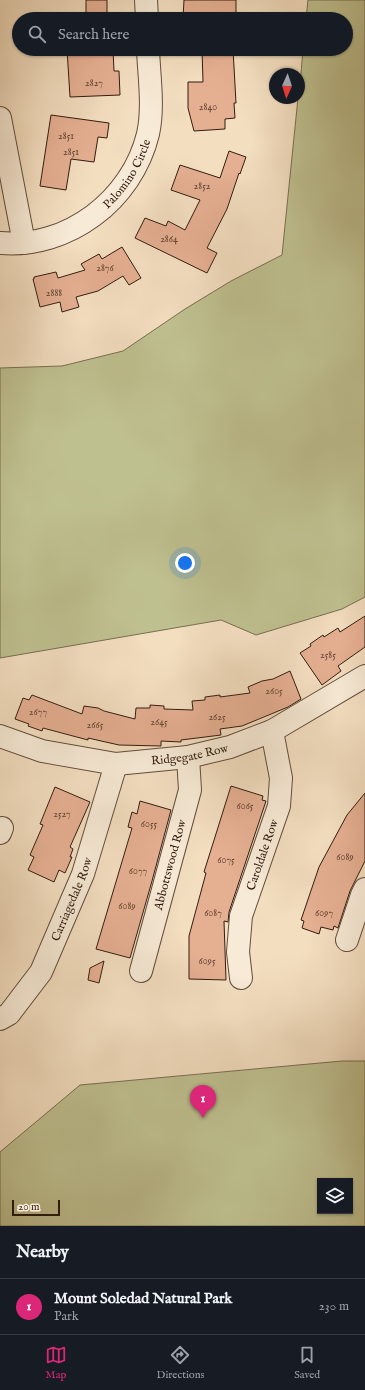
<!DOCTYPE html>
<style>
:root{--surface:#171b24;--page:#20242c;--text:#f1f3f6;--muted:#9ea1a6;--line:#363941;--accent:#db2777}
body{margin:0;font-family:"IM FELL English",serif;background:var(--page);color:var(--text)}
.controls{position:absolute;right:12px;bottom:12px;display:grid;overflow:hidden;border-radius:0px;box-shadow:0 1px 3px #0004}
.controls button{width:36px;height:36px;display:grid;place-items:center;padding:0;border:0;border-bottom:1px solid var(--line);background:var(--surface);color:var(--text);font:20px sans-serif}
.compass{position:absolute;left:269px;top:68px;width:36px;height:36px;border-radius:50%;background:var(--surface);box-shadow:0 1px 3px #0004;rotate:183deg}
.scale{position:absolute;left:12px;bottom:10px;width:48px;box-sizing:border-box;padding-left:4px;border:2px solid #321d10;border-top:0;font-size:11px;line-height:14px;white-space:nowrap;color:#321d10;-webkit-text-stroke:3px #f7ead6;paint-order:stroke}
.you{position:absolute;left:185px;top:563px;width:14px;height:14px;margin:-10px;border:3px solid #fff;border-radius:50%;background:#1a73e8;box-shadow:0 0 0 6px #1a73e833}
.badge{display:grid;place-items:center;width:26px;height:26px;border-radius:50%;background:var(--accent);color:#fff;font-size:13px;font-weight:700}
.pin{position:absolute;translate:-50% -33px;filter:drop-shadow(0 1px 2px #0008)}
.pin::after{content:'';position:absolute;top:21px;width:14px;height:12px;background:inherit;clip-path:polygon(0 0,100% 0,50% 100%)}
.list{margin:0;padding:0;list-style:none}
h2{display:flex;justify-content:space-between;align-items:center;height:52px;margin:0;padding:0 16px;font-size:17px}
h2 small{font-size:13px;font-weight:400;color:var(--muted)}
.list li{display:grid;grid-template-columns:26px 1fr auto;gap:12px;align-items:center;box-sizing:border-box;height:56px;padding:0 16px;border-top:1px solid var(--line)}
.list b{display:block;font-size:15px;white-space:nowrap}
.list p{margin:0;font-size:13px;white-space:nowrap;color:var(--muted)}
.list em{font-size:13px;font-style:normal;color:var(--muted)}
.icon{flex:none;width:22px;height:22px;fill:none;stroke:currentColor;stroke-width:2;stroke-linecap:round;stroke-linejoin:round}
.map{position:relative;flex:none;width:365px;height:1226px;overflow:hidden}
.search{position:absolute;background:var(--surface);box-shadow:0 1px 3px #0004;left:12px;right:12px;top:12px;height:44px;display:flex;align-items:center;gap:10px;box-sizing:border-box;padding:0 14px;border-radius:22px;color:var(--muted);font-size:15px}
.sheet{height:108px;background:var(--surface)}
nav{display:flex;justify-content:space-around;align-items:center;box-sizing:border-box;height:56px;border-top:1px solid var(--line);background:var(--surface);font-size:11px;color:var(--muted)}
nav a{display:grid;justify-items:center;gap:2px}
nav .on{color:var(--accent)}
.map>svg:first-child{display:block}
.green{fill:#bfc090;stroke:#786e50;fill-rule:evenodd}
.building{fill:#e5af92;stroke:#321d10}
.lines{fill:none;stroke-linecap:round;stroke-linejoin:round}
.minor-casing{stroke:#624d3c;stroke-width:24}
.minor{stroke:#f7ead6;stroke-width:22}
.labels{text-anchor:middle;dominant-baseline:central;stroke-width:3;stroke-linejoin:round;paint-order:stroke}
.number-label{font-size:10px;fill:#5f4230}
.street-label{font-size:12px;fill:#321d10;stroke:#f7ead6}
</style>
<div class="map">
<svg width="365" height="1226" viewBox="0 0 365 1226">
<rect width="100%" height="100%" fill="#f3dec0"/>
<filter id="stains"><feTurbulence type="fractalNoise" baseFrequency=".005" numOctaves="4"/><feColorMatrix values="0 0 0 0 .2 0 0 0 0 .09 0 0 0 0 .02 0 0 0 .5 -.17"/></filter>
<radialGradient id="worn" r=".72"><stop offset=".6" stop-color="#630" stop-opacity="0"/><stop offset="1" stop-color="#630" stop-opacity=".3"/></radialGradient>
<g class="green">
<path d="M 308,0 L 365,0 L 365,597 L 342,609 L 256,635 L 221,620 L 0,658 L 0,368 L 62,366 L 123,351 L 185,309 L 231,281 L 282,255 L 298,98 L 299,98 L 303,49 L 346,49 L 346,19 L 306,19 Z"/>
<path d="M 342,1061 L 365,1061 L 365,1226 L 0,1226 L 0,1152 L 80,1085 ZM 320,1181 L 350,1181 L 350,1211 L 320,1211 Z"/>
</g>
<g class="building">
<rect x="86" y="0" width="21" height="13"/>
<path d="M 184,0 L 236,0 L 236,14 L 229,14 L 229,19 L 183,18 Z"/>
<path d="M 67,49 L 113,49 L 114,71 L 119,71 L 120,95 L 70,97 Z"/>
<path d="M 202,49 L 233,49 L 236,103 L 234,103 L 235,118 L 225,119 L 225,129 L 194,131 L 188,108 L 188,82 L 203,82 Z"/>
<path d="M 51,115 L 109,123 L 107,138 L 98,137 L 94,162 L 71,159 L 66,190 L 40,186 Z"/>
<path d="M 229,151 L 246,157 L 240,174 L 239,173 L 227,209 L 207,248 L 217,253 L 207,273 L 135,238 L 145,218 L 166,226 L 168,221 L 185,230 L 200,200 L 171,190 L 180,165 L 220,178 Z"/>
<path d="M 122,247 L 141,278 L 129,285 L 123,276 L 98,291 L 76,297 L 79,307 L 62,312 L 60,302 L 40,307 L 33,279 L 34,279 L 34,277 L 56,272 L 58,278 L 85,270 L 81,264 L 99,254 L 102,259 Z"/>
<path d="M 365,616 L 365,647 L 338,666 L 341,671 L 322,685 L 300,653 L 311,646 L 310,644 L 323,635 L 324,637 L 338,628 L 340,632 Z"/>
<path d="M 290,671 L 301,699 L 288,707 L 242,726 L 220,729 L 221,735 L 181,740 L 181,742 L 161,741 L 161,746 L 119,745 L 88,738 L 88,740 L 43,728 L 42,731 L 28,726 L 29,724 L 15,719 L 23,698 L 29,700 L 32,695 L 82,714 L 84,706 L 98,708 L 104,711 L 135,719 L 136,708 L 150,708 L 150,705 L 164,706 L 164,709 L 193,710 L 192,701 L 205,700 L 205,697 L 220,695 L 220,697 L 250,693 L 248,687 L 262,681 L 273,679 Z"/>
<path d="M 231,786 L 263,796 L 262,800 L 266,801 L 229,912 L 228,922 L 224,921 L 226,980 L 189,979 L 189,936 L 206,873 L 204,872 Z"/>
<path d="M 55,787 L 90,802 L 70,847 L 73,849 L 70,857 L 72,857 L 65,873 L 59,870 L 54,882 L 28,870 L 34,857 L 30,855 L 43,825 L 40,824 Z"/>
<path d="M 365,793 L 365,861 L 350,891 L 338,928 L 334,926 L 333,930 L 321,927 L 319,934 L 302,928 L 304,921 L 301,920 L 319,867 L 347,815 Z"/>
<path d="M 140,801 L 171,810 L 152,881 L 130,958 L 96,949 L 132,828 L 128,827 L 132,812 L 137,814 Z"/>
<path d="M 104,961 L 99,983 L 88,980 L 90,968 Z"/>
</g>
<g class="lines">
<defs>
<g id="minor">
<path d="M 146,0 L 147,19"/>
<path d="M 0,118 L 24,243"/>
<path id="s1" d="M 0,243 C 68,249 132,200 148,134 C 154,107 149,76 148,49"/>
<path id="s2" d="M 0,736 L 42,751 L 116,764 L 188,757 L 230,747 L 272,731 L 365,676"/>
<path d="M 0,833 L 2,828"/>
<path d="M 347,940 L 362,895 L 365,889"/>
<path id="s3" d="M 141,971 L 190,790 L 188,757"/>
<path id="s4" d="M 241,978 L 238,952 L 241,916 L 279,806 L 281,778 L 272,731"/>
<path id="s5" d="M 0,1019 L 9,1014 L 41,972 L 83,874 L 116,764"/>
</g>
</defs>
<use href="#minor" class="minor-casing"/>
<use href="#minor" class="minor"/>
</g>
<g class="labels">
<g class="number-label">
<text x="94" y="83">2827</text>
<text x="208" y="107">2840</text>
<text x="66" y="136">2851</text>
<text x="71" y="152">2851</text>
<text x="202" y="186">2852</text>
<text x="169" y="239">2864</text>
<text x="105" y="268">2876</text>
<text x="54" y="293">2888</text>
<text x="328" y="655">2585</text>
<text x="274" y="691">2605</text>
<text x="38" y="712">2677</text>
<text x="217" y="717">2625</text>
<text x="159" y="722">2645</text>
<text x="95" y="725">2665</text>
<text x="245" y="806">6065</text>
<text x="62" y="814">2527</text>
<text x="149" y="824">6055</text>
<text x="345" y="857">6089</text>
<text x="226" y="860">6075</text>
<text x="138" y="871">6077</text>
<text x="127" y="906">6089</text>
<text x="213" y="913">6087</text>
<text x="324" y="913">6097</text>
<text x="207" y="961">6095</text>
</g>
<g class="street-label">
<text stroke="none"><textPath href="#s1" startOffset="154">Palomino Circle</textPath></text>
<text stroke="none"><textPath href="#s2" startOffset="194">Ridgegate Row</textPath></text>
<text stroke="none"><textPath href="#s4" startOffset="127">Caroldale Row</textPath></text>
<text stroke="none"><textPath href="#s3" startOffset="110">Abbottswood Row</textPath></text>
<text stroke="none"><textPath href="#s5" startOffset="142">Carriagedale Row</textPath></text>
</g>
</g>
<rect width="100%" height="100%" filter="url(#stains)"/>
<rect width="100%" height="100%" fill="url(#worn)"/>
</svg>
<div class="controls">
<button><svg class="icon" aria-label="layers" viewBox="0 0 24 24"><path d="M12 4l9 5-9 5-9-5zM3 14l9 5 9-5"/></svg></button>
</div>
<svg class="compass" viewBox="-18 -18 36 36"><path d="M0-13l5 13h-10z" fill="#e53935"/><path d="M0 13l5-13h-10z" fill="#9ea1a6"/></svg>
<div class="scale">20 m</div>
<div class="you"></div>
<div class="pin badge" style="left:203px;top:1118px">1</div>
<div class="search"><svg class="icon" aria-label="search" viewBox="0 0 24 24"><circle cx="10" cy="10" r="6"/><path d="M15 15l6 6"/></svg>Search here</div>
</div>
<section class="sheet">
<h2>Nearby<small></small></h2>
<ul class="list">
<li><span class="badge">1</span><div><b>Mount Soledad Natural Park</b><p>Park</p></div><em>230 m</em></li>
</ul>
</section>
<nav>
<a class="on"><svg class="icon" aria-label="map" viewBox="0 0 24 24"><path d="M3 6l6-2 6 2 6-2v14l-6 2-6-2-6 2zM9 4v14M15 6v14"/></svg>Map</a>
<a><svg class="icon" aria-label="directions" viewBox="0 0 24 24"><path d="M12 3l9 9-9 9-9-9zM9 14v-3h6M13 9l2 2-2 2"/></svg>Directions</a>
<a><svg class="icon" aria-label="saved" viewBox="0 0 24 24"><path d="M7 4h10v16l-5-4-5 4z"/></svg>Saved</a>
</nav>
